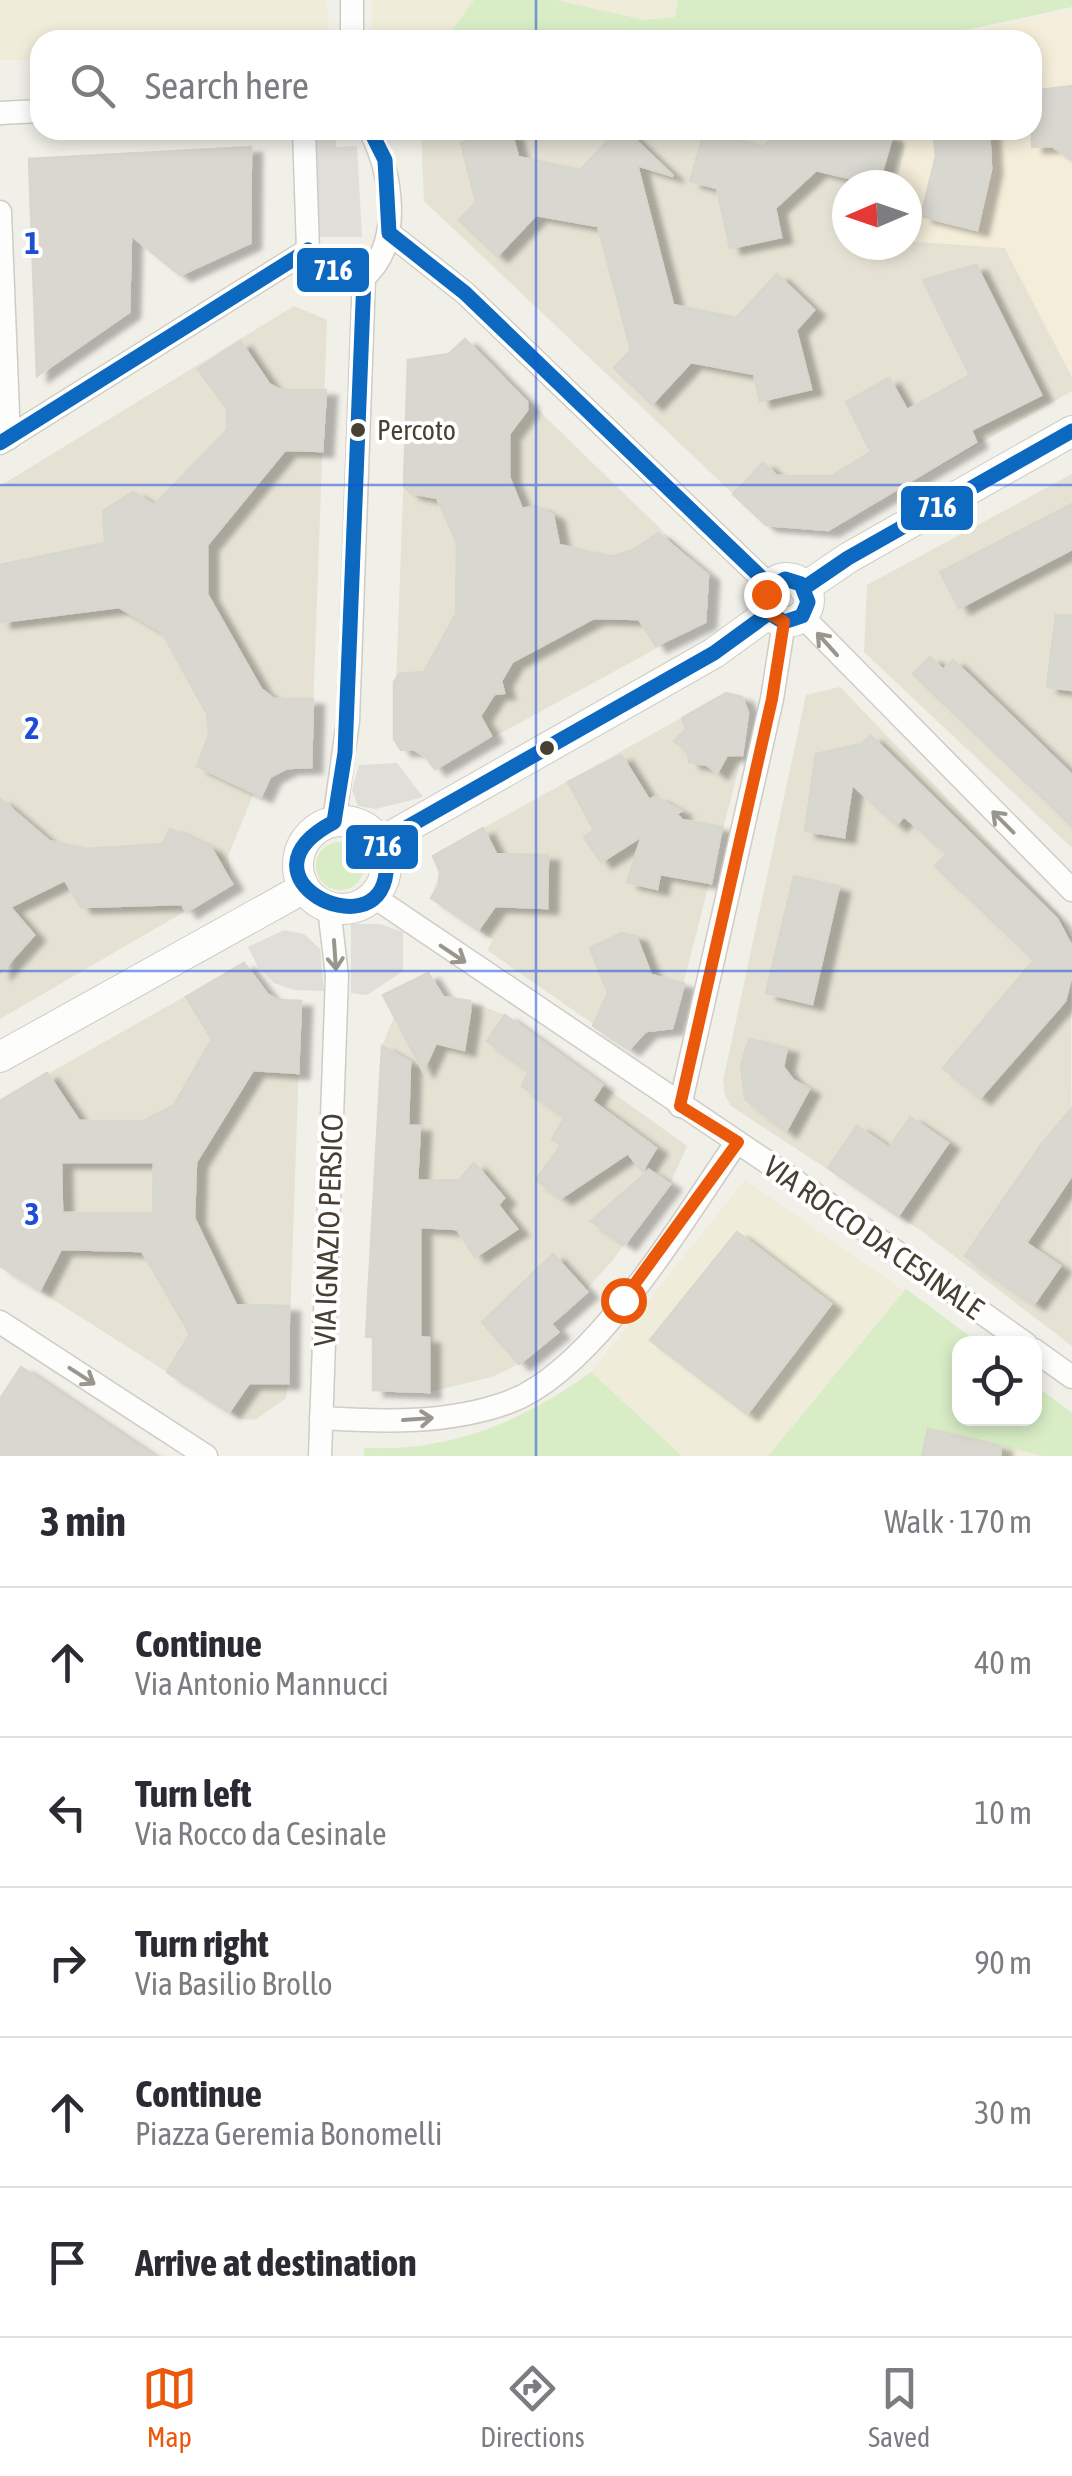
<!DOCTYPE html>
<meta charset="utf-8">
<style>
:root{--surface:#fff;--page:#f2f2f3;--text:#2b2b33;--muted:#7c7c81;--line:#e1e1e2;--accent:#ea580c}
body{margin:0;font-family:"Asap Condensed",sans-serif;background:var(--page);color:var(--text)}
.controls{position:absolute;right:30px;bottom:30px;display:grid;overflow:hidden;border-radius:20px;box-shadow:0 5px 15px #0003}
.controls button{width:90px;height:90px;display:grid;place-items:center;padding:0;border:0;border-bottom:2px solid var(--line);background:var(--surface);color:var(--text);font:50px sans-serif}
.compass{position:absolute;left:832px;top:170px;width:90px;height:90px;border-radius:50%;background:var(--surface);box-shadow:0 5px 15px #0003;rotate:268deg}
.stop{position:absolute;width:30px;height:30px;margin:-22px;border:8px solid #ea580c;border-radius:50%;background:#fff}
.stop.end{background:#ea580c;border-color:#fff;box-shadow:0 2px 10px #0008}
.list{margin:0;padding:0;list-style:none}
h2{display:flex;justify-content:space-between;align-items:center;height:130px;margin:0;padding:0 40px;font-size:42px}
h2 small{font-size:32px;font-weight:400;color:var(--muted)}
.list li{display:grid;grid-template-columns:65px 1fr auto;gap:30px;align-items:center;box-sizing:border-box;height:150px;padding:0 40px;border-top:2px solid var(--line)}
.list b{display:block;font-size:38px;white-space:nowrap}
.list p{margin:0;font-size:32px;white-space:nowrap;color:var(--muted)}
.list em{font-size:32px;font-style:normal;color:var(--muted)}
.icon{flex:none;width:55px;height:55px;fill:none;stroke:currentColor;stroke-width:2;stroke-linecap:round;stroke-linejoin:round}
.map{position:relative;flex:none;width:1072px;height:1456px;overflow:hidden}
.search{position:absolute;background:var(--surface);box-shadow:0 5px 15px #0003;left:30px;right:30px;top:30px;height:110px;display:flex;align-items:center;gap:25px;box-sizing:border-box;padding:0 35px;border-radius:30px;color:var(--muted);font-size:38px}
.sheet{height:880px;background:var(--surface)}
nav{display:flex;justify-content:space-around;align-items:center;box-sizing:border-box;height:140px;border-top:2px solid var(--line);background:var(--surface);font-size:28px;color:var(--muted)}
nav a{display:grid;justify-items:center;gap:5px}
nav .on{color:var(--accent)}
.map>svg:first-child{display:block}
.residential{fill:#e5e2d4}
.commercial{fill:#f4edd9}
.education{fill:#efecd9}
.green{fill:#d8edc5}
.parking{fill:#dfded8}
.building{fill:#d9d8d0;stroke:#d8d6cd;stroke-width:2.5;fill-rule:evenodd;filter:url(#shadow)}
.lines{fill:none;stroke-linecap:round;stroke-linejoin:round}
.minor-casing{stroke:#ceccc5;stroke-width:25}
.tertiary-casing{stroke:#ceccc5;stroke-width:32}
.minor{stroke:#fdfdfc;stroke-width:22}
.tertiary{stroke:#fdfdfc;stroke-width:30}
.bus-1-casing{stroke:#fff;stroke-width:22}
.bus-1{stroke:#0c69bf;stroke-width:15}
.oneway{stroke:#98968d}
.route{stroke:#ea580c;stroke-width:12}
.grid{fill:none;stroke:#1d4ed8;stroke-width:2.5;stroke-opacity:0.55}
.bus-dot{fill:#464133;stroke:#fff;stroke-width:4}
.labels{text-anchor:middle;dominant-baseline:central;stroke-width:8;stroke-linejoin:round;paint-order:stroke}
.bus-label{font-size:28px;fill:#464133;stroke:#fff;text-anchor:start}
.street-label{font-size:30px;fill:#464133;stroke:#fff}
.grid-label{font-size:32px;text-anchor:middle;font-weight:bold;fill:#1d4ed8;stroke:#fff;stroke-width:8;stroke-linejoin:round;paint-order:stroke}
.line-badge{stroke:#fff;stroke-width:4}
.badge-label{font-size:28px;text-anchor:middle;font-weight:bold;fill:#fff}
</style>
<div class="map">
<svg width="1072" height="1456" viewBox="0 0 1072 1456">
<defs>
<filter id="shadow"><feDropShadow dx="11" dy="6" stdDeviation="2.5" flood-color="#0004"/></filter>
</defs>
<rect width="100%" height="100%" fill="#f0efe8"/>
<g class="residential">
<path d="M 421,130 L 899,130 L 905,148 L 896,185 L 847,185 L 847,245 L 907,245 L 907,241 L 1005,248 L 1072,377 L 1072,391 L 828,530 L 766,525 L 424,201 Z"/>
<path d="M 294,306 L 327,320 L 311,767 L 287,768 L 270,777 L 261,796 L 254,793 L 228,856 L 232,884 L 0,1019 L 0,486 Z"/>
<path d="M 465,339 L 708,575 L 705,622 L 435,769 L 425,756 L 413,749 L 401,750 L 394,739 L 408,360 L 449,354 Z"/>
<path d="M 1072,474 L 1072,848 L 864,652 L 867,585 Z"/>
<path d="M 840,687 L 1060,915 L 1071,937 L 1072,1346 L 923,1232 L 731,1106 L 725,1095 L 723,1081 L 806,695 Z"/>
<path d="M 726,693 L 747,703 L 742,755 L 672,1028 L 646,1031 L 629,1049 L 487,950 L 493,940 L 431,898 L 440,872 L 433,856 Z"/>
<path d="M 244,963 L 267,994 L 277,1000 L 301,1001 L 288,1383 L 286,1398 L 255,1420 L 241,1419 L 0,1266 L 0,1101 Z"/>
<path d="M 428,973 L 443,997 L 472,1002 L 505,1015 L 687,1146 L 670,1184 L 612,1261 L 519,1364 L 492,1377 L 429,1392 L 373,1390 L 373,1338 L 366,1337 L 382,1046 L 394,1017 L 383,995 Z"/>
</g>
<path class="commercial" d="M 1072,10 L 1072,377 L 1005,248 L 907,241 L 907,185 L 896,185 L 905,148 L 899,130 L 1032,130 L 1032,40 L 924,40 Z"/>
<g class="education">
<path d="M 0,0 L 327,0 L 328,40 L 40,40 L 40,60 L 0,60 Z"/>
<path d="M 372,0 L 678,0 L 670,40 L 373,40 Z"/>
<path d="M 745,1180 L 979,1343 L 960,1344 L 960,1418 L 1034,1418 L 1035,1385 L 1072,1413 L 1072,1456 L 604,1456 L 591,1372 Z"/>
</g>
<g class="green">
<path d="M 474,0 L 555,0 L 644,20 L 675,17 L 678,0 L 1072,0 L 1072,7 L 920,40 L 445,40 Z"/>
<circle cx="340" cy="866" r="24"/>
<path d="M 906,1289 L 979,1343 L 960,1344 L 960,1418 L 1034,1418 L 1035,1385 L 1072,1413 L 1072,1456 L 1045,1456 L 929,1430 L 922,1456 L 768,1456 Z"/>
<path d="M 591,1372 L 682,1456 L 364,1456 L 364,1448 C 450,1452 522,1422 591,1372 Z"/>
</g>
<g class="parking">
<path d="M 336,137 L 336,147 L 357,146 L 362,237 L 318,237 L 315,138 Z"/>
<path d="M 397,763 L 423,797 L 376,809 L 358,806 L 352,790 L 359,765 Z"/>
<path d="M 351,924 L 380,924 L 403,932 L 403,971 L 367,995 L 351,993 Z"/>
<path d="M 284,930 L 304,934 L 320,949 L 324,991 L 294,990 L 274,983 L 258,967 L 248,947 Z"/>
</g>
<g class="building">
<path d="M 1072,86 L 1072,160 L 1052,146 L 1032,147 L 1032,91 Z"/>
<path d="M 618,130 L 625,130 L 673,176 L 637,165 L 673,305 L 736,318 L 777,274 L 814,310 L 796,330 L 811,389 L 760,401 L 754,374 L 691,362 L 652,404 L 614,368 L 631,350 L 598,226 L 536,215 L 497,256 L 459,220 L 476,202 L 461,143 L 511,131 L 518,157 L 580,170 Z"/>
<path d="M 705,130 L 763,147 L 781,130 L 869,130 L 892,137 L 878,185 L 816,170 L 775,208 L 781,237 L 730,248 L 717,188 L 690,181 Z"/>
<path d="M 933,130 L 989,130 L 991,169 L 977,230 L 921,216 L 936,156 Z"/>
<path d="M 251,147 L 250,243 L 180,275 L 131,235 L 129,312 L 37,376 L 29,159 Z"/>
<path d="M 976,265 L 1041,395 L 971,430 L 976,442 L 828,530 L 766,525 L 733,494 L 763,463 L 777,476 L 832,476 L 871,452 L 846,402 L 889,378 L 907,410 L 970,375 L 923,280 Z"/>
<path d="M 465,339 L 527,402 L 527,410 L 509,434 L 509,477 L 522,509 L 536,506 L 553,515 L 559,545 L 612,557 L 633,550 L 658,533 L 708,575 L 705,622 L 656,646 L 639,619 L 594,618 L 512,662 L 501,681 L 504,693 L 494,694 L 480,716 L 491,736 L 435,769 L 425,756 L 413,749 L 401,750 L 394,739 L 394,682 L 399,674 L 424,672 L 456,614 L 457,543 L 437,498 L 411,493 L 404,486 L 408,360 L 449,354 Z"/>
<path d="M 240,341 L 269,384 L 280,390 L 326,390 L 322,451 L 285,450 L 207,545 L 207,594 L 261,689 L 274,699 L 313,699 L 311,767 L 287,768 L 270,777 L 261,796 L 197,766 L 209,735 L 207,714 L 162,632 L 119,607 L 0,622 L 0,565 L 105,543 L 103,511 L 133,492 L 154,505 L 227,430 L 227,409 L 198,369 Z"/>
<path d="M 1072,504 L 1072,549 L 959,608 L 940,572 Z"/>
<path d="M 1056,615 L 1072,616 L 1072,690 L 1047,687 Z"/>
<path d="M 930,657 L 943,670 L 953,660 L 1072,775 L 1072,826 L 913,674 Z"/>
<path d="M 726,693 L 742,697 L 748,713 L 742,755 L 727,755 L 717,773 L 707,765 L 689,762 L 688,752 L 674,741 L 686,729 L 682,718 Z"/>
<path d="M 871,736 L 1057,919 L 1071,945 L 1072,974 L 1065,1001 L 980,1098 L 943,1068 L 1034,960 L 935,866 L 947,854 L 904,816 L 896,825 L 852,784 L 844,837 L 805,831 L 816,754 L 861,744 Z"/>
<path d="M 621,755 L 649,800 L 655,797 L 681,811 L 676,814 L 682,820 L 722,827 L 711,883 L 660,874 L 657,889 L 627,882 L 642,836 L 601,862 L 584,837 L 594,830 L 568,782 Z"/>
<path d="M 0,799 L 49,841 L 85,849 L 162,844 L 170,829 L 211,848 L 232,884 L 186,912 L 182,904 L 81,907 L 65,880 L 10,907 L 34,935 L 0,973 Z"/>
<path d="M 483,828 L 496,854 L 548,855 L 547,908 L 495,906 L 478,930 L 431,898 L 439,886 L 440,872 L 433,856 Z"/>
<path d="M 794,876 L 839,887 L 812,1004 L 766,993 Z"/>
<path d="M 621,933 L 636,936 L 651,975 L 684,984 L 672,1028 L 646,1031 L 629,1049 L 593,1026 L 608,993 L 590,948 Z"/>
<path d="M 244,963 L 267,994 L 277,1000 L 301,1001 L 298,1073 L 253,1070 L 196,1162 L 194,1218 L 236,1305 L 289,1306 L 288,1383 L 249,1383 L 229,1412 L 167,1372 L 190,1334 L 142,1251 L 61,1249 L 40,1290 L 0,1266 L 0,1101 L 47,1073 L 79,1121 L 143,1121 L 174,1105 L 212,1039 L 186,997 ZM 61,1162 L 154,1162 L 153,1213 L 62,1213 Z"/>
<path d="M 428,973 L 443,997 L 470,1001 L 470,1012 L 464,1050 L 436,1043 L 423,1071 L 383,995 Z"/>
<path d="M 505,1015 L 602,1085 L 592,1101 L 656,1148 L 642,1171 L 628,1153 L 561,1198 L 536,1180 L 561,1145 L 552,1139 L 565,1117 L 522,1086 L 529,1071 L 487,1041 Z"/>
<path d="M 749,1039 L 787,1048 L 783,1067 L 793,1080 L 809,1089 L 786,1131 L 745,1099 L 741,1066 Z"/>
<path d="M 382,1046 L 410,1062 L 408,1126 L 420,1126 L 417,1181 L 459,1180 L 474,1163 L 504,1198 L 498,1205 L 517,1229 L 475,1257 L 457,1229 L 420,1227 L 420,1337 L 429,1338 L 429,1392 L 373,1390 L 373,1337 L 366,1337 Z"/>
<path d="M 1072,1108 L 1072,1175 L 1026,1243 L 1060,1266 L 1034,1304 L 965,1256 L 1040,1146 Z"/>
<path d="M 910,1117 L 948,1143 L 898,1216 L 828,1168 L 857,1126 L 889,1148 Z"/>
<path d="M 649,1170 L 670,1184 L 625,1244 L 591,1221 Z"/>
<path d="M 737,1232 L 831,1304 L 747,1414 L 650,1340 Z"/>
<path d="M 553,1254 L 587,1292 L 551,1324 L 558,1332 L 519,1364 L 482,1322 Z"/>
<path d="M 21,1367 L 58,1392 L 153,1456 L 0,1456 L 0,1399 Z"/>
<path d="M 928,1429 L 1001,1446 L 1000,1456 L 922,1456 Z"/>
</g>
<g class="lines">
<defs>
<g id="minor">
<path d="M 352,0 L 352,40"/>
<path d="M 0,113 L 40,111"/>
<path d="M 304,130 L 308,250 C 323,270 339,275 364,277 C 404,243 391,172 370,130"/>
<path d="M 0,212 L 9,438"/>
<path d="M 389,233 L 465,293 L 770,586"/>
<path d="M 0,443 L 308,250"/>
<path d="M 802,616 L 1072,890"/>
<path d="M 334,822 L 348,721 L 364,277"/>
<path d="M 374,897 L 810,1191 L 1026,1344"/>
<path d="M 680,1106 L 772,699 L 784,622"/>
<path d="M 0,1322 L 206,1456"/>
<path d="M 1034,1350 L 1072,1377"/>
<path d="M 321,1418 C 384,1422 449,1424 509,1402 C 596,1370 684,1217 737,1142"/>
<path d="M 320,1456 L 337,976 L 329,908"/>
</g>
<g id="tertiary">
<circle cx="787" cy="600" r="22"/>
<path d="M 804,588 L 848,558 L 1072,431"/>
<circle cx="342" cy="865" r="44"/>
<path d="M 381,842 L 714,653 L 769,613"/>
<path d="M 0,1057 L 304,888"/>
</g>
</defs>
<use href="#minor" class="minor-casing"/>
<use href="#tertiary" class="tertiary-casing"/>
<use href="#minor" class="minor"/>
<use href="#tertiary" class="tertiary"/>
<defs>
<g id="bus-1">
<path d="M 0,443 L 308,250 L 332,270 L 364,277 L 345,753 L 334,822 C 229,877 378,950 386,873 C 387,864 382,851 381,842 L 714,653 L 769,613 L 784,622 L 802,616 L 808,602 L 801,584 L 785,579 L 770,586 L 465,293 L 389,233 L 385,160 L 370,130"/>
<path d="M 804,588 L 848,558 L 1072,431"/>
</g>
</defs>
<use href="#bus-1" class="bus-1-casing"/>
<use href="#bus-1" class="bus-1"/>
</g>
<defs><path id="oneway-shaft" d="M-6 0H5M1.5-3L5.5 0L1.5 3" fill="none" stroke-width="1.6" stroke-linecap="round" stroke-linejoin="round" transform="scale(2.5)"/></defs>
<g class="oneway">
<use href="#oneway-shaft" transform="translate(827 644) rotate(-132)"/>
<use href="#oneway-shaft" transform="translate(1003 822) rotate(-135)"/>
<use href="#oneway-shaft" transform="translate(453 954) rotate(34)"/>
<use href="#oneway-shaft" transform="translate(335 955) rotate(86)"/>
<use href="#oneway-shaft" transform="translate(82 1376) rotate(33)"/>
<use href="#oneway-shaft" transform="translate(418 1419) rotate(-4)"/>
</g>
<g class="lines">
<path class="route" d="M 623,1300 L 738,1142 L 680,1106 L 772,699 L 784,622 L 769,613 L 766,594"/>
</g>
<path class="grid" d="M 536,0 L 536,40M 536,130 L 536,1456M 0,485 L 1072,485M 0,971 L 1072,971"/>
<g class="bus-dot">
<circle cx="358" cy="430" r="9"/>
<circle cx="547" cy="748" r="9"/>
</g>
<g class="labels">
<g class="bus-label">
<text x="377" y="430">Percoto</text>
</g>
<g class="street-label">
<text transform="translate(328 1230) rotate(-88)">VIA IGNAZIO PERSICO</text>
<text transform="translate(874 1237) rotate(35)">VIA ROCCO DA CESINALE</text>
</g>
</g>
<g class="grid-label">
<text x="32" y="254">1</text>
<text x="32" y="739">2</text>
<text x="32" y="1225">3</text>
</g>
<g class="line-badge">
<rect x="295" y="246" width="76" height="48" rx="10" fill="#0c69bf"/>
<rect x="899" y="484" width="76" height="48" rx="10" fill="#0c69bf"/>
<rect x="344" y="823" width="76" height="48" rx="10" fill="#0c69bf"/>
</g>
<g class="badge-label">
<text x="333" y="280">716</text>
<text x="937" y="517">716</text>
<text x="382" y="856">716</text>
</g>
</svg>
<div class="controls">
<button><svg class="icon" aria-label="locate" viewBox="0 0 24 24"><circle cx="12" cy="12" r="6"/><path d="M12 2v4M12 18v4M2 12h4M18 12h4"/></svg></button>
</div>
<svg class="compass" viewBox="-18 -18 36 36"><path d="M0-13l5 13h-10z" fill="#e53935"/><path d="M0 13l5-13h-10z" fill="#7c7c81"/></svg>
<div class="stop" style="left:623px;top:1300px"></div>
<div class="stop end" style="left:766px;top:594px"></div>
<div class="search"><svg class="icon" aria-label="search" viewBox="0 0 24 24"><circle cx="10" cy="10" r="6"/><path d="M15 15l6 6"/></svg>Search here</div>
</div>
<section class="sheet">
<h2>3 min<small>Walk · 170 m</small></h2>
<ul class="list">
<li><svg class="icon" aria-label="ahead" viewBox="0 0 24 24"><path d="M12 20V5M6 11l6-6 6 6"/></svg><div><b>Continue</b><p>Via Antonio Mannucci</p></div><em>40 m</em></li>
<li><svg class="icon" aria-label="left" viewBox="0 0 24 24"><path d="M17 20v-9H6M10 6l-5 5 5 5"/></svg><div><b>Turn left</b><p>Via Rocco da Cesinale</p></div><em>10 m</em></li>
<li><svg class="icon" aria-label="right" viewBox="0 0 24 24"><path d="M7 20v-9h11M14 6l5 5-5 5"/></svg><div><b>Turn right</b><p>Via Basilio Brollo</p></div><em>90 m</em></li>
<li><svg class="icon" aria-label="ahead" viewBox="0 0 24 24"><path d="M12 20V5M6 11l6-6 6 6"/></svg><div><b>Continue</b><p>Piazza Geremia Bonomelli</p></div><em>30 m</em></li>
<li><svg class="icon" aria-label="arrive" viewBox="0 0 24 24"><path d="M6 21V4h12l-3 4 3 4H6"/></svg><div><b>Arrive at destination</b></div></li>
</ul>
</section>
<nav>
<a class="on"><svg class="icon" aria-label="map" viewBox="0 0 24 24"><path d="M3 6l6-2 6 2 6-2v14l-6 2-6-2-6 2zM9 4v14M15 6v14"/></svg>Map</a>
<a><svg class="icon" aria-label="directions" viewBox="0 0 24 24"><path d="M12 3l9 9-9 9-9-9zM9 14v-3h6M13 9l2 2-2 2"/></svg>Directions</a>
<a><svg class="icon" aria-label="saved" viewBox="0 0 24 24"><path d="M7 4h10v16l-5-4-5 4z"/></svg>Saved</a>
</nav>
